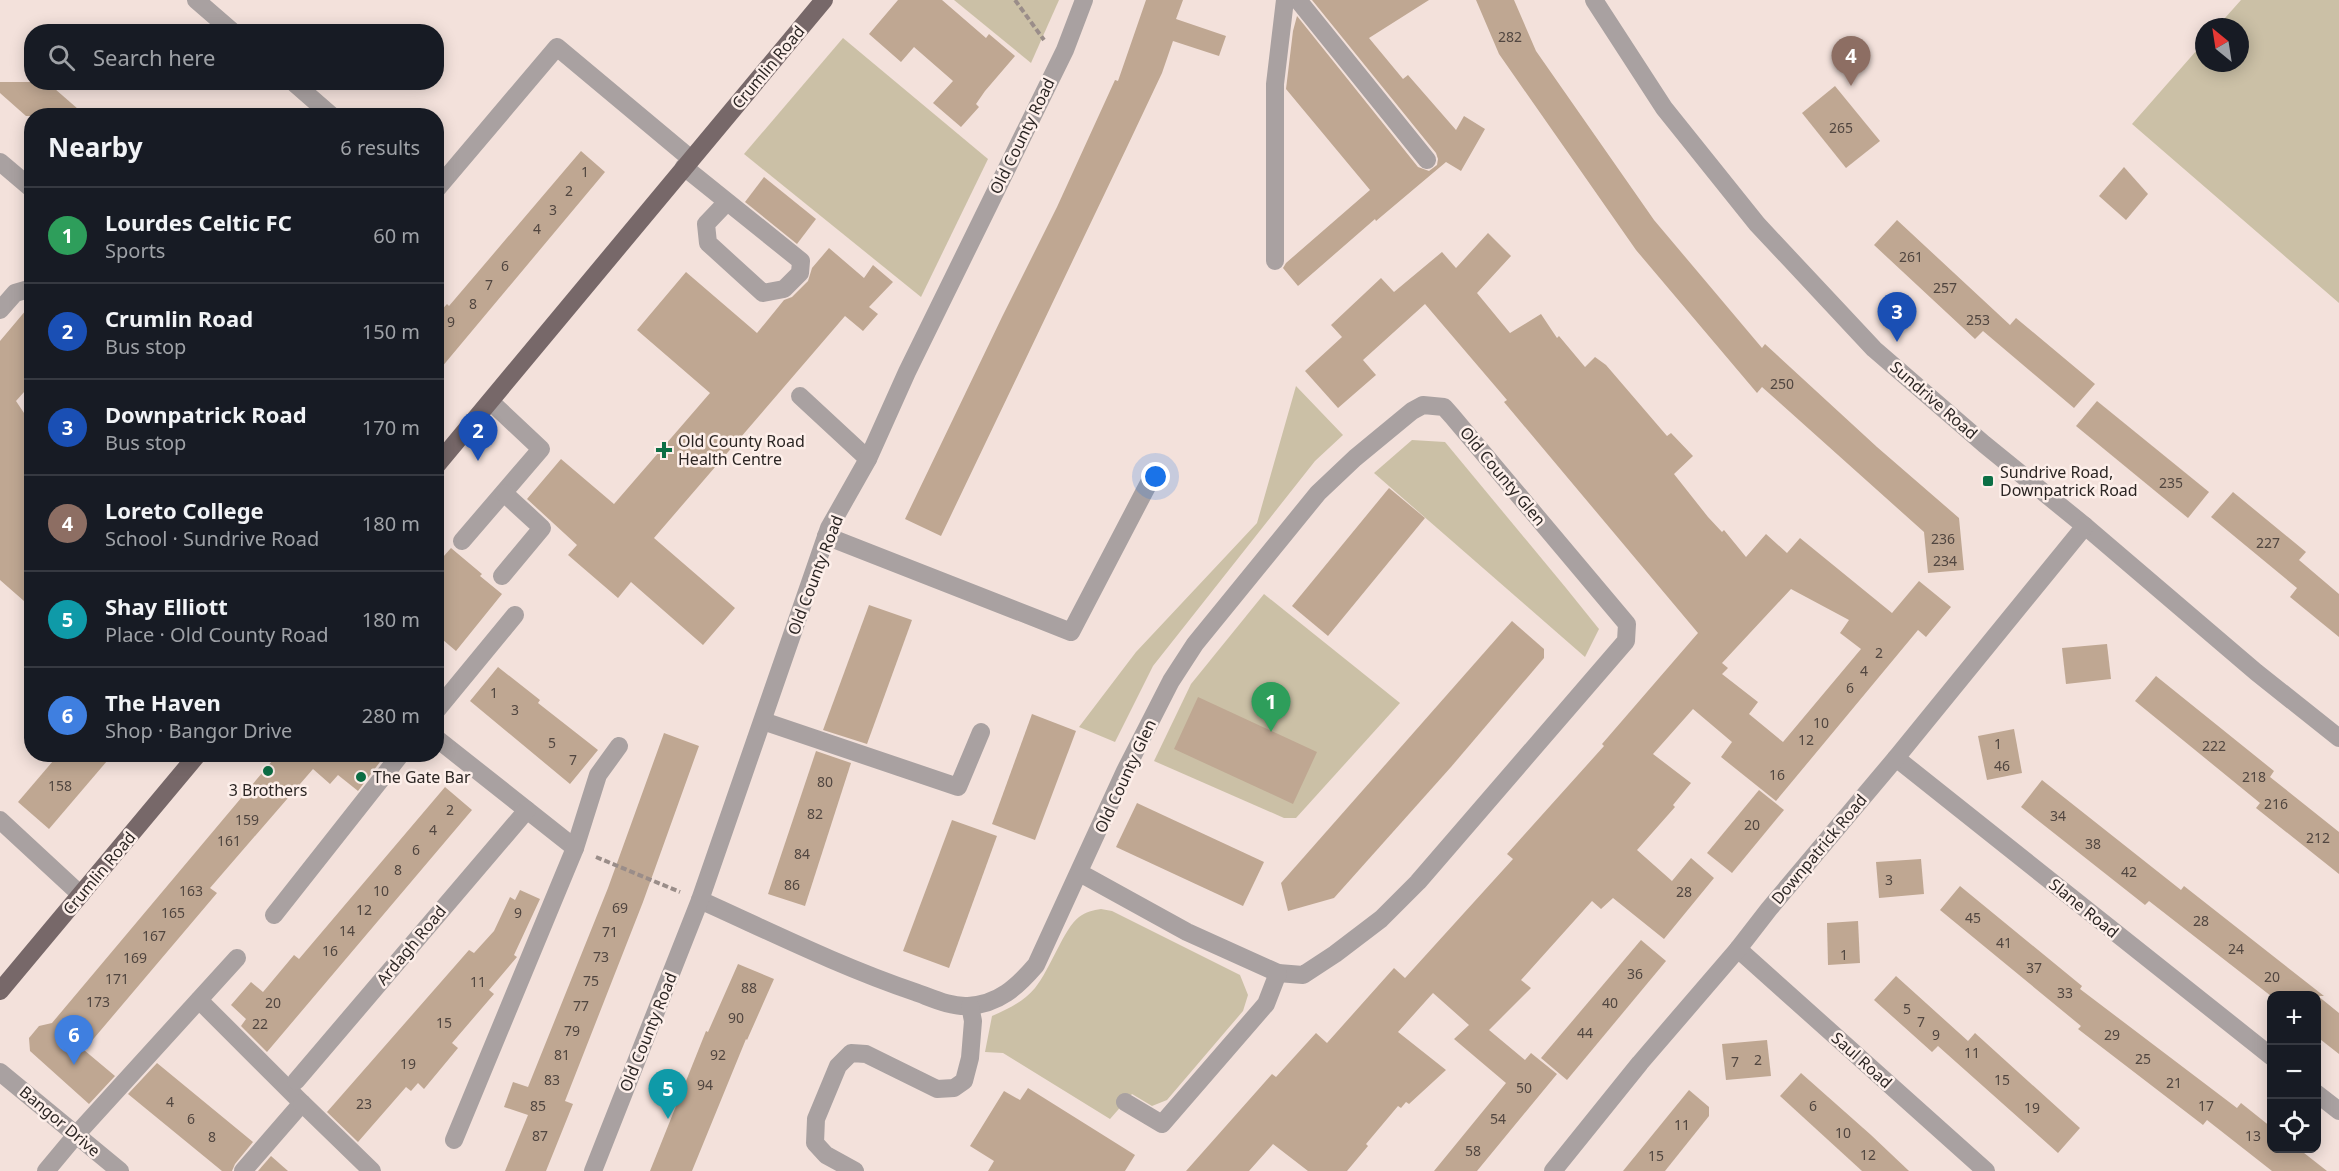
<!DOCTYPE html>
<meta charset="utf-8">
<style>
:root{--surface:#171b24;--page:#242831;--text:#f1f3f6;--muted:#9ea1a6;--line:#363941;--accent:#8c9099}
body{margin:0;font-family:"Noto Sans",sans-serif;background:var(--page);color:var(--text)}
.controls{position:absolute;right:18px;bottom:18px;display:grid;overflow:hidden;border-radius:12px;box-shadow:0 3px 15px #0003}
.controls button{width:54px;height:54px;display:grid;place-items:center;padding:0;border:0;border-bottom:2px solid var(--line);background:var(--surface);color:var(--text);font:30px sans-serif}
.compass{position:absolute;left:2195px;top:18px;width:54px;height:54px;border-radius:50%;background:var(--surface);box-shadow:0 3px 15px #0003;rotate:330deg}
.you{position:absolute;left:1156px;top:477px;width:21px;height:21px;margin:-15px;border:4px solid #fff;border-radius:50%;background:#1a73e8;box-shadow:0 0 0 9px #1a73e833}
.badge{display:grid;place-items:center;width:39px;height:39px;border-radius:50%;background:var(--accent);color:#fff;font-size:20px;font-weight:700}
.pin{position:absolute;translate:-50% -50px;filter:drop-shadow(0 2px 3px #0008)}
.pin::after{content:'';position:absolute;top:32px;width:21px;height:18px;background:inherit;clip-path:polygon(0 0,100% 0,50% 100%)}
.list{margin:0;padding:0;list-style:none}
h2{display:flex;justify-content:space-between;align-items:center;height:78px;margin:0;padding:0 24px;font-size:26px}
h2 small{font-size:20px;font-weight:400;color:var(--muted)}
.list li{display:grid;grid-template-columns:39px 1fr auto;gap:18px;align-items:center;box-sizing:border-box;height:96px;padding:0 24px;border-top:2px solid var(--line)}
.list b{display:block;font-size:22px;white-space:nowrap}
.list p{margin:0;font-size:20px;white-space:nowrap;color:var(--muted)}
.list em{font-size:20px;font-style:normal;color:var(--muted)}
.icon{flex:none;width:33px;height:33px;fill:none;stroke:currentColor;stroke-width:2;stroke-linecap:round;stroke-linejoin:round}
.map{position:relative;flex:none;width:2339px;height:1171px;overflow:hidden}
.search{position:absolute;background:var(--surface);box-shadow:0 3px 15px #0003;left:24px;top:24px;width:420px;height:66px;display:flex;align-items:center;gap:15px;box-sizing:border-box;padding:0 21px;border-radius:24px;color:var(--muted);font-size:22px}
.panel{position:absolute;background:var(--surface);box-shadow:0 3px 15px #0003;left:24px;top:108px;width:420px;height:654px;border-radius:24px}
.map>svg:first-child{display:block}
.green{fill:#cbc0a6}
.building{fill:#bfa792;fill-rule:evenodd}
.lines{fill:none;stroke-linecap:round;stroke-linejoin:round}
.path{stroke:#9a8d89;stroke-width:4;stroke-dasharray:6 3;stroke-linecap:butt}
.minor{stroke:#a9a1a1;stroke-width:18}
.major{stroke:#776869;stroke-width:18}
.poi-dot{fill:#0c6f45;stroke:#fdefea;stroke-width:2}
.labels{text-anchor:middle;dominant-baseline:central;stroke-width:5;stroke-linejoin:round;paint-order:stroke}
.number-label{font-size:14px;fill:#514640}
.street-label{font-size:16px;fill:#2c2624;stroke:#fdefea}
.poi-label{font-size:16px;fill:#2c2624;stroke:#fdefea;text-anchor:start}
</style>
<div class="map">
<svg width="2339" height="1171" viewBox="0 0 2339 1171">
<rect width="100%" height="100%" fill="#f3e1db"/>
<g class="green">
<path d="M 954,0 L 1059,0 L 1031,63 Z"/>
<path d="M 2241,0 L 2339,0 L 2339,303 L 2132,124 L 2204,42 L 2204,63 L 2240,63 L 2240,27 L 2217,27 Z"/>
<path d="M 843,38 L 988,159 L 921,297 L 744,154 Z"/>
<path d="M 1296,386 L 1343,435 L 1315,461 L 1153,666 L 1115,742 L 1079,727 L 1136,652 L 1257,523 Z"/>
<path d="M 1412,440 L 1445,442 L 1566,588 L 1599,629 L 1585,657 L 1374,473 Z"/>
<path d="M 1264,594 L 1400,703 L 1296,818 L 1284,818 L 1154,761 L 1191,684 Z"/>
<path d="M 1101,909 L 1112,911 L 1240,975 L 1248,995 L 1243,1011 L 1167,1100 L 1152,1106 L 1132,1094 L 1110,1119 L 1003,1053 L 985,1052 L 992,1016 C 1008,1009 1023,1002 1035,988 C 1050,970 1064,928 1079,917 C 1086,912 1093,910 1101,909 Z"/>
</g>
<g class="building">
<path d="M 898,0 L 942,0 L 986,38 L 989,34 L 1015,56 L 985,91 L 976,104 L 979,107 L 961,127 L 933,103 L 953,81 L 914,47 L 901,62 L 869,34 Z"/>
<path d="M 1146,0 L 1183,0 L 1176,19 L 1226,36 L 1219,56 L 1173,41 L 1162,73 L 1127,147 L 941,536 L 905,519 L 1002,317 L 1057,207 L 1115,80 L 1118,81 Z"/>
<path d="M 1312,0 L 1429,0 L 1369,38 L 1403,79 L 1408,75 L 1456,130 L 1464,116 L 1485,129 L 1461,171 L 1446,162 L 1376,221 L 1375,219 L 1298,286 L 1283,268 L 1286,263 L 1370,190 L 1286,89 L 1293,31 L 1297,16 L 1418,167 L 1429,171 L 1437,165 L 1438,159 L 1436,153 Z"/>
<path d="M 1476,0 L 1514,0 L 1536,51 L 1654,220 L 1762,348 L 1765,344 L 1877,447 L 1959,518 L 1964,570 L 1928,573 L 1924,532 L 1762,387 L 1757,393 L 1636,250 L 1499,54 Z"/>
<path d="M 0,82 L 47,82 L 86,116 L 26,116 L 0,93 Z"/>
<path d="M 1835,86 L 1880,141 L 1846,168 L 1802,113 Z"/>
<path d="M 581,151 L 605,172 L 436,374 L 436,316 L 447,304 L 449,306 Z"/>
<path d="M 2124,167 L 2148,194 L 2126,220 L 2099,196 Z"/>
<path d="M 764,177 L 816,219 L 797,244 L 745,202 Z"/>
<path d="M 1897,220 L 2010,325 L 2016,318 L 2095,384 L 2074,408 L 1983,331 L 1975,339 L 1874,245 Z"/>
<path d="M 1488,233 L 1511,256 L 1477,293 L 1510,333 L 1541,314 L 1557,338 L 1559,336 L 1585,367 L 1595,357 L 1606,365 L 1667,436 L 1671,433 L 1693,456 L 1674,474 L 1708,517 L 1722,532 L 1724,530 L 1746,557 L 1766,534 L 1787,553 L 1800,538 L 1892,613 L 1919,581 L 1951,607 L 1926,637 L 1918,630 L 1776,801 L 1721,757 L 1732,742 L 1693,709 L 1653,754 L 1691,783 L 1673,805 L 1675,807 L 1637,850 L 1672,881 L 1691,858 L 1714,878 L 1664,939 L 1613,898 L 1601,909 L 1592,901 L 1521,980 L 1531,988 L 1489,1030 L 1525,1060 L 1531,1053 L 1557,1074 L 1477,1171 L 1434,1171 L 1506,1083 L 1454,1039 L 1469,1025 L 1433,993 L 1398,1032 L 1446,1070 L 1409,1104 L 1406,1102 L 1401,1108 L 1398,1106 L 1366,1144 L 1368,1146 L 1347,1171 L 1308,1171 L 1273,1144 L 1249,1171 L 1186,1171 L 1272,1074 L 1276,1077 L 1316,1033 L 1327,1043 L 1394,968 L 1405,978 L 1513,859 L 1507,854 L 1604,746 L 1602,744 L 1698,633 L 1504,402 L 1507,400 L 1425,304 L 1363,360 L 1376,375 L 1338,408 L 1305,371 L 1342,337 L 1331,325 L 1381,278 L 1394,292 L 1442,252 L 1456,268 ZM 1791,589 L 1849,620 L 1840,633 L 1861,649 L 1783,742 L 1749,714 L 1758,702 L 1722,674 L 1728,668 L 1722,663 Z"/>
<path d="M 829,248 L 864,278 L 873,265 L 893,282 L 869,307 L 878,314 L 863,331 L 845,316 L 654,538 L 735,608 L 703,645 L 631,582 L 618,598 L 568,555 L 577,545 L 527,499 L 561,459 L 614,504 L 710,393 L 637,330 L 686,272 L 757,333 L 784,300 L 792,297 L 808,281 L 812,268 Z"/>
<path d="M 32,303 L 32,383 L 16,401 L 32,425 L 32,608 L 0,580 L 0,341 Z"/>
<path d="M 2097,401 L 2209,492 L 2188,518 L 2076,426 Z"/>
<path d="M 1389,488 L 1425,518 L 1328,636 L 1292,606 Z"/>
<path d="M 2233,492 L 2306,552 L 2299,560 L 2339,594 L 2339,637 L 2290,597 L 2297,588 L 2211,517 Z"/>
<path d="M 451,548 L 482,574 L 480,576 L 502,594 L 456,651 L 436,634 L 436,565 Z"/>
<path d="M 869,605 L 912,620 L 867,744 L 823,730 Z"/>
<path d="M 1512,621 L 1544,649 L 1544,658 L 1451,767 L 1334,898 L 1288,911 L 1281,883 Z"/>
<path d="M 2107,644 L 2111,679 L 2066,684 L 2062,648 Z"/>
<path d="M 498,667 L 540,700 L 538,703 L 598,750 L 570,784 L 470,701 Z"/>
<path d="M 2156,676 L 2274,771 L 2270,777 L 2339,832 L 2339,874 L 2256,808 L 2260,803 L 2135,701 Z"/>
<path d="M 1198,697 L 1317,752 L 1293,804 L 1174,749 Z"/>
<path d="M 1032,714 L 1076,731 L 1035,840 L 992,824 Z"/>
<path d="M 2014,729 L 2022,773 L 1987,780 L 1978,736 Z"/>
<path d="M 664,733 L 699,746 L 643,902 L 565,1101 L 573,1104 L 546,1171 L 505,1171 L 528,1115 L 504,1107 L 513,1082 L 528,1087 L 608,888 Z"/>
<path d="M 816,751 L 851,763 L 805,906 L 768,894 Z"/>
<path d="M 59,754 L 113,754 L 49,829 L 18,802 Z"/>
<path d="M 278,754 L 386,754 L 358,791 L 338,775 L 330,784 L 313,769 L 210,888 L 217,893 L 84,1050 L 115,1076 L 89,1104 L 30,1051 L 29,1038 L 39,1026 L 52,1023 Z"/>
<path d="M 2042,780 L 2181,890 L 2184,886 L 2324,996 L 2318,996 L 2339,1013 L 2339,1054 L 2316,1036 L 2316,996 L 2271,996 L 2149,901 L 2145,905 L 2021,807 Z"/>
<path d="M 445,787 L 472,810 L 267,1052 L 241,1026 L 246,1019 L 231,1005 L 251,982 L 263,992 L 294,955 L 299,959 Z"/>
<path d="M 1759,790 L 1784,810 L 1732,873 L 1707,853 Z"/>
<path d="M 1137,803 L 1264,862 L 1243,906 L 1116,847 Z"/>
<path d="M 952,820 L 997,836 L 949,968 L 903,951 Z"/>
<path d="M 1921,859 L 1924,894 L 1879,898 L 1876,862 Z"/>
<path d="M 1960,886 L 2082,986 L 2080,989 L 2237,1108 L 2241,1103 L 2271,1127 L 2271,1149 L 2299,1149 L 2327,1171 L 2272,1171 L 2207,1120 L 2203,1125 L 2078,1029 L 2081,1026 L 1940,910 Z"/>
<path d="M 520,890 L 540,899 L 514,955 L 517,957 L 489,990 L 494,994 L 452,1043 L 458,1048 L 424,1089 L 418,1083 L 411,1091 L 406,1087 L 358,1142 L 327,1112 L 469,950 L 474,953 L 494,931 L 510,897 L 515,900 Z"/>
<path d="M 1858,921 L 1860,963 L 1828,965 L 1827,923 Z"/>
<path d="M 1641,940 L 1666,961 L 1567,1080 L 1541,1058 Z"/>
<path d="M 738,964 L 774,979 L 747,1040 L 746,1039 L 692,1171 L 650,1171 L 706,1031 L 708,1032 Z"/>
<path d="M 1896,976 L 1968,1041 L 1975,1033 L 2080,1128 L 2058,1153 L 1938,1046 L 1932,1052 L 1874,1000 Z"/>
<path d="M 1767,1040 L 1771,1076 L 1726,1080 L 1722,1044 Z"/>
<path d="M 157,1063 L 253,1142 L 235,1164 L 232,1171 L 222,1171 L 128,1094 Z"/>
<path d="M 1801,1073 L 1871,1135 L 1909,1171 L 1862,1171 L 1780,1096 Z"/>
<path d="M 1028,1088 L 1135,1155 L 1125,1171 L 988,1171 L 994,1161 L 970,1146 L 1004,1091 L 1020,1100 Z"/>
<path d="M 1689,1090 L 1709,1107 L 1709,1116 L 1665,1171 L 1623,1171 Z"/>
<path d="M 271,1156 L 288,1171 L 258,1171 Z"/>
</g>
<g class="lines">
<g class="path">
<path d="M 1015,0 L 1044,40"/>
<path d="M 596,857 L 680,892"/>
</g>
<g class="minor">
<path d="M 196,0 L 233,32"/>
<path d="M 1298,0 L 1427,160"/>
<path d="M 1594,0 L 1664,108 L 1757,224 L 1874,349 L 1984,444 L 2085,526 L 2256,672 L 2339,738"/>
<path d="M 293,82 L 332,116"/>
<path d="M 0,162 L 32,189"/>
<path d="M 684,167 L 801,261 L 800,273 L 784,289 L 763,293 L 708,243 L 706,224 L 726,203"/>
<path d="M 436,190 L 557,47 L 691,159"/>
<path d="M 1275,261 L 1275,84 L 1285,0"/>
<path d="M 0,310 L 15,293 L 32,288"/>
<path d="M 800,396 L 868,459"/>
<path d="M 826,536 L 1071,632 L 1152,477"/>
<path d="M 462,541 L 541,449 L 491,402"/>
<path d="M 502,576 L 542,528 L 504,493"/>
<path d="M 436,711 L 515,615"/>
<path d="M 763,721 L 958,787 L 981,732"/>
<path d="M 436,738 L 575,848"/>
<path d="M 1896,758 L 2272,1057"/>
<path d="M 0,820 L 81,895"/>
<path d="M 700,900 C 771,932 841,967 915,992 C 932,998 950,1007 968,1006 C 999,1004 1017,987 1036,965 L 1125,771 L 1171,681 L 1195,644 L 1318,493 L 1355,458 L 1412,411 L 1423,405 L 1444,407 L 1452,416 L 1627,624 L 1626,641 L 1418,882 L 1381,919 L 1335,954 L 1303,975 L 1278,973 L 1187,932 L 1080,873"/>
<path d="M 274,915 L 401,754"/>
<path d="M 1738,949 L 1986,1171"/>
<path d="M 199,1000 L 302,1103 L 243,1171"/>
<path d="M 0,1072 L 120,1171"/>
<path d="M 296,1081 L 527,810"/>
<path d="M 2316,1093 L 2339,1111"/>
<path d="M 1125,1102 L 1162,1124 L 1266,1004 L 1278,973"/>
<path d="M 302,1103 L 372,1171"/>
<path d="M 454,1140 L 575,848 L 598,775 L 619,746"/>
<path d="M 46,1171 L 76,1135 L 237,958"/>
<path d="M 593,1171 L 700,900 L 829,528 L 868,459 L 907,372 L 1065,50 L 1084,0"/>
<path d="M 855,1171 L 826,1155 L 815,1143 L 816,1119 L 838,1066 L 851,1053 L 866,1054 L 937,1089 L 954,1088 L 964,1081 L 970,1058 L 973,1021 L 970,1006"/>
<path d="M 1553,1171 L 1640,1063 L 1738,949 L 1769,909 L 1896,758 L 2085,526"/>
</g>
<g class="major">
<path d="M 436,466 L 824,0"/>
<path d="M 0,991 L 198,754"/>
</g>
</g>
<g class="poi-dot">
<path d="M661 441h6v6h6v6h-6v6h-6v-6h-6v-6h6z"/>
<rect x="1982" y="475" width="12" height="12" rx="3"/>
<circle cx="268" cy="771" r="6"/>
<circle cx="361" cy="777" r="6"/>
</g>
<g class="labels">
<g class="number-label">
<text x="1510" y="36">282</text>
<text x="1841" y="127">265</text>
<text x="585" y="171">1</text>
<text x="569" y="190">2</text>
<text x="553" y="209">3</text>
<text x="537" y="228">4</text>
<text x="1911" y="256">261</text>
<text x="505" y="265">6</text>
<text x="489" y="284">7</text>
<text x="1945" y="287">257</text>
<text x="473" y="303">8</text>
<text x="1978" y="319">253</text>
<text x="451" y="321">9</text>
<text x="1782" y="383">250</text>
<text x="2171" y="482">235</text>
<text x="1943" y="538">236</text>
<text x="2268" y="542">227</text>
<text x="1945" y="560">234</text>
<text x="1879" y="652">2</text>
<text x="1864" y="670">4</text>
<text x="1850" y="687">6</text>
<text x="494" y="692">1</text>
<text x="515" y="709">3</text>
<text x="1821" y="722">10</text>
<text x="1806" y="739">12</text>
<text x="552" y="742">5</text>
<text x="1998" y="743">1</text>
<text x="2214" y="745">222</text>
<text x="573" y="759">7</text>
<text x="2002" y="765">46</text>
<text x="1777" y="774">16</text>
<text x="2254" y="776">218</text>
<text x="825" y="781">80</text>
<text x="60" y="785">158</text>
<text x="2276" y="803">216</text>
<text x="450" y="809">2</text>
<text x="815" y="813">82</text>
<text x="2058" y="815">34</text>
<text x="247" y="819">159</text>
<text x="1752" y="824">20</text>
<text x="433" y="829">4</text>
<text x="2318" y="837">212</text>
<text x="229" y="840">161</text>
<text x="2093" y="843">38</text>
<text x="416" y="849">6</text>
<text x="802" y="853">84</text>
<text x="398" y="869">8</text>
<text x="2129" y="871">42</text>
<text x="1889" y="879">3</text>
<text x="792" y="884">86</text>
<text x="191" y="890">163</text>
<text x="381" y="890">10</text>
<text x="1684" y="891">28</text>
<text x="620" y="907">69</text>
<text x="364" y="909">12</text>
<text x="173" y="912">165</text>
<text x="518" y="912">9</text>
<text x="1973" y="917">45</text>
<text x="2201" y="920">28</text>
<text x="347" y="930">14</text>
<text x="610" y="931">71</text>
<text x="154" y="935">167</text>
<text x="2004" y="942">41</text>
<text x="2236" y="948">24</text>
<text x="330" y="950">16</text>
<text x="1844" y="954">1</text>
<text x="601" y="956">73</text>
<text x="135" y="957">169</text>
<text x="2034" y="967">37</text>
<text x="1635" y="973">36</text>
<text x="2272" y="976">20</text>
<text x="117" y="978">171</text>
<text x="591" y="980">75</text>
<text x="478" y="981">11</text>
<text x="749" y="987">88</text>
<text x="2065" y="992">33</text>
<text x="98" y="1001">173</text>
<text x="273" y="1002">20</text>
<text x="1610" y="1002">40</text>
<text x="581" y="1005">77</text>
<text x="1907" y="1008">5</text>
<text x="736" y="1017">90</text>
<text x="1921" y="1021">7</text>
<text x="444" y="1022">15</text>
<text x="260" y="1023">22</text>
<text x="572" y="1030">79</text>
<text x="1585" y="1032">44</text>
<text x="1936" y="1034">9</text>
<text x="2112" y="1034">29</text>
<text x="1972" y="1052">11</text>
<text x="562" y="1054">81</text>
<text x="718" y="1054">92</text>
<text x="2143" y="1058">25</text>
<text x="1758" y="1059">2</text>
<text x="1735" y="1061">7</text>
<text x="408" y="1063">19</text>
<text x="552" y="1079">83</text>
<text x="2002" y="1079">15</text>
<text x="2174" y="1082">21</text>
<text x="705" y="1084">94</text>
<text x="1524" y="1087">50</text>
<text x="170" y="1101">4</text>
<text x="364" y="1103">23</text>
<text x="538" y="1105">85</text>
<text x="1813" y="1105">6</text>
<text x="2206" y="1105">17</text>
<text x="2032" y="1107">19</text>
<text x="191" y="1118">6</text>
<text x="1498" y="1118">54</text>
<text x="1682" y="1124">11</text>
<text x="1843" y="1132">10</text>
<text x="540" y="1135">87</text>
<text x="2253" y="1135">13</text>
<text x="212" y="1136">8</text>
<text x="1473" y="1150">58</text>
<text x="1868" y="1154">12</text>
<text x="1656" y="1155">15</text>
</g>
<g class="street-label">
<text transform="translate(768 67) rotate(-50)">Crumlin Road</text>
<text transform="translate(1022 136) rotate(-64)">Old County Road</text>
<text transform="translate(1934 400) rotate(41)">Sundrive Road</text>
<text transform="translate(1503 476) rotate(50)">Old County Glen</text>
<text transform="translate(815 575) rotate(-69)">Old County Road</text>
<text transform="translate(1125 776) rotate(-65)">Old County Glen</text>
<text transform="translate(1819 849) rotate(-50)">Downpatrick Road</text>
<text transform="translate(99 873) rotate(-50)">Crumlin Road</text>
<text transform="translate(2084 908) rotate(39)">Slane Road</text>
<text transform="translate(411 945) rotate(-50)">Ardagh Road</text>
<text transform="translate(648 1032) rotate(-68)">Old County Road</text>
<text transform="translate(1862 1060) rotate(42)">Saul Road</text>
<text transform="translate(60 1121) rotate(40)">Bangor Drive</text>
</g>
<g class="poi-label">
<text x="678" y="441">Old County Road<tspan x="678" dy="18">Health Centre</tspan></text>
<text x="2000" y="472">Sundrive Road,<tspan x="2000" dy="18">Downpatrick Road</tspan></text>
<text x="373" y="777">The Gate Bar</text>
<text x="268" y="790" text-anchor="middle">3 Brothers</text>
</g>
</g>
</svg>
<div class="controls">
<button>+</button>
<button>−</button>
<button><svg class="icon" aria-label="locate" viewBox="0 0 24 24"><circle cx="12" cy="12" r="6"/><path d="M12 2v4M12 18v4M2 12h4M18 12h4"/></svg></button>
</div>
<svg class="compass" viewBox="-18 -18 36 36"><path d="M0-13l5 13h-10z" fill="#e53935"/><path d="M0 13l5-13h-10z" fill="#9ea1a6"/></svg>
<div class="you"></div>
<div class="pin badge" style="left:1271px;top:732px;background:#2e9e5b">1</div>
<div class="pin badge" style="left:478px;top:461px;background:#1a4fb4">2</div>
<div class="pin badge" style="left:1897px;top:342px;background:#1a4fb4">3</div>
<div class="pin badge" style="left:1851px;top:86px;background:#8d6e63">4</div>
<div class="pin badge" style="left:668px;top:1119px;background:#0f9aa8">5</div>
<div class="pin badge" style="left:74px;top:1065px;background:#3f7fe0">6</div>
<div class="search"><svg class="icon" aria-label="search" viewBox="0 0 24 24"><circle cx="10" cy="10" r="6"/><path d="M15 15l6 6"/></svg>Search here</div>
<section class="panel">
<h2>Nearby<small>6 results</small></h2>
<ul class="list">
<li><span class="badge" style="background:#2e9e5b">1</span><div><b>Lourdes Celtic FC</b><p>Sports</p></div><em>60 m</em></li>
<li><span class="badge" style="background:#1a4fb4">2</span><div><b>Crumlin Road</b><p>Bus stop</p></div><em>150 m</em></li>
<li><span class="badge" style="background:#1a4fb4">3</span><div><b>Downpatrick Road</b><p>Bus stop</p></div><em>170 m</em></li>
<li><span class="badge" style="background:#8d6e63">4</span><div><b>Loreto College</b><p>School · Sundrive Road</p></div><em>180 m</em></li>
<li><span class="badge" style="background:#0f9aa8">5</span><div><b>Shay Elliott</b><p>Place · Old County Road</p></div><em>180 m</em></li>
<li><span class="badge" style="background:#3f7fe0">6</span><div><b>The Haven</b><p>Shop · Bangor Drive</p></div><em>280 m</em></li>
</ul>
</section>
</div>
